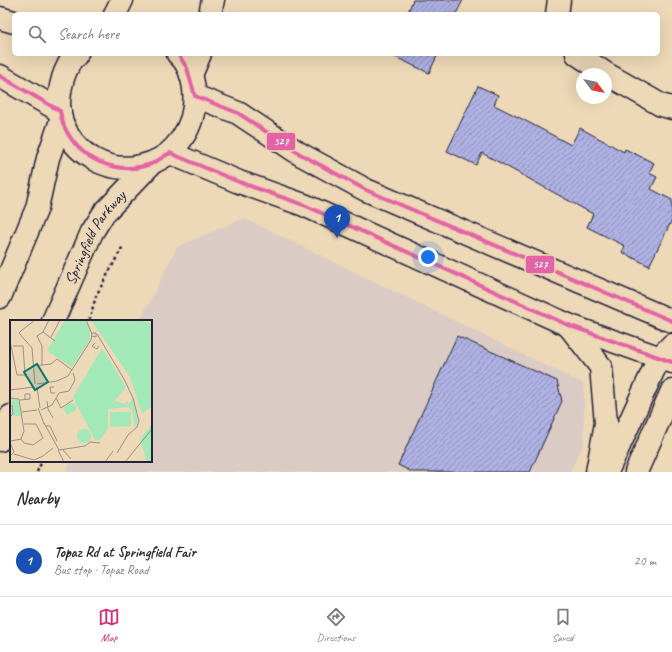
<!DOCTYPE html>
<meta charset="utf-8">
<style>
:root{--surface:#fff;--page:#f7f7f7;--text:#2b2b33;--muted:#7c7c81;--line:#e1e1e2;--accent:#db2777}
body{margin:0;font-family:Caveat,sans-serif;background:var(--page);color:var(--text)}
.compass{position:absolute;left:576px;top:68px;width:36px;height:36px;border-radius:50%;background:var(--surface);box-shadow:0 4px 16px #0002;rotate:122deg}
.you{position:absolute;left:428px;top:257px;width:14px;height:14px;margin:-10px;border:3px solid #fff;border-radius:50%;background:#1a73e8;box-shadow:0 0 0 6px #1a73e833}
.badge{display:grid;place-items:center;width:26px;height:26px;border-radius:50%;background:var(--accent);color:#fff;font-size:13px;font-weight:700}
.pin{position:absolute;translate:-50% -33px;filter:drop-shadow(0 1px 2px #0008)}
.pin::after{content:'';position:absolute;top:21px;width:14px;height:12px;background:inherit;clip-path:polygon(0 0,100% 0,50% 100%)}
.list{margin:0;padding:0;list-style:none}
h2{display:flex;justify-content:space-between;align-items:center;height:52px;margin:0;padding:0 16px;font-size:17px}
h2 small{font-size:13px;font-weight:400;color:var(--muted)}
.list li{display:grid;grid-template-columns:26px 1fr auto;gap:12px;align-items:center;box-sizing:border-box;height:72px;padding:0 16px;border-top:1px solid var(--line)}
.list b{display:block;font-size:15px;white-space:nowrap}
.list p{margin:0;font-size:13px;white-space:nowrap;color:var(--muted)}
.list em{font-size:13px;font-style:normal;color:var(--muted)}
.icon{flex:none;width:22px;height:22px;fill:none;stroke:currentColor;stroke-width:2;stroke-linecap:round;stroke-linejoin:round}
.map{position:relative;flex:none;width:672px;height:472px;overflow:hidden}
.search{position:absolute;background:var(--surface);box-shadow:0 4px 16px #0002;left:12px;right:12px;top:12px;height:44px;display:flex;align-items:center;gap:10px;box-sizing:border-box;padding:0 14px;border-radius:6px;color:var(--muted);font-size:15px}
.sheet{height:124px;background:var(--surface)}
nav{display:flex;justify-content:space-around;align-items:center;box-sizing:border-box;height:56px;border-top:1px solid var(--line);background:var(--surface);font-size:11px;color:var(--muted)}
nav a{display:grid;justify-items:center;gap:2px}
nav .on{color:var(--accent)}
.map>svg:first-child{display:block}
.built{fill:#daccc4}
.building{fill:url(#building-hatch);stroke:#22223b}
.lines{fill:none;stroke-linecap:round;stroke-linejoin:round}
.minor-casing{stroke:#22223b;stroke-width:25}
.tertiary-casing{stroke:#22223b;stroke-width:25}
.secondary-casing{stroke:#22223b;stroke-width:25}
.path{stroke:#22223b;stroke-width:2.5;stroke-dasharray:3 3;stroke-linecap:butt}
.minor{stroke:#edd8b7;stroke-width:22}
.tertiary{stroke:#edd8b7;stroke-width:22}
.secondary{stroke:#edd8b7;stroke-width:22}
.bus-1-casing{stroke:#edd8b7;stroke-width:7}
.bus-1{stroke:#e463a4;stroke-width:4}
.labels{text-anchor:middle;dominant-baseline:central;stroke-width:3;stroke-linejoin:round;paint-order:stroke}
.street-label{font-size:16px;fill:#22223b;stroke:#edd8b7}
.inset-road{fill:none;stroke:#9c8f85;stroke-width:1}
.view{fill:#0f766e;fill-opacity:0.15;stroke:#0f766e;stroke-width:2}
.inset-edge{fill:none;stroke:#22223b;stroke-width:2}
.line-badge{stroke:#edd8b7;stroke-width:1.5}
.badge-label{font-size:11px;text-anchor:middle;font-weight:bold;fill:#fff}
</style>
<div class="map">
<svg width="672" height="472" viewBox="0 0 672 472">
<defs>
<pattern id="building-hatch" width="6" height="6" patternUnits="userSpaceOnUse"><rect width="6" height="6" fill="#aeb1e2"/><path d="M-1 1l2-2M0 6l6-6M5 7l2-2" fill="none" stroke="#8d90b8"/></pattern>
</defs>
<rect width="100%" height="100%" fill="#edd8b7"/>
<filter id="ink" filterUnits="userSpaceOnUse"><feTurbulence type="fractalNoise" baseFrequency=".025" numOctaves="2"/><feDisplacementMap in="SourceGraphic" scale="8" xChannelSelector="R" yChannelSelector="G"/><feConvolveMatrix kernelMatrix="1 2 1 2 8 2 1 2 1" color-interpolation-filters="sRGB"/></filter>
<g filter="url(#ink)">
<path class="built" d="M 244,218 L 584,384 L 584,443 L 570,472 L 66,472 L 71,461 L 151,461 L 151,321 L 140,321 L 177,247 Z"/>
<g class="building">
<path d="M 413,0 L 463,0 L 456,14 L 407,14 Z"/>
<path d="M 389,54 L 438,54 L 429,73 Z"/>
<path d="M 478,86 L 498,95 L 494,105 L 524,120 L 571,145 L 580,128 L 624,152 L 625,149 L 654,163 L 649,173 L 657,177 L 651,189 L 672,200 L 672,220 L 649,266 L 622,252 L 625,246 L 587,227 L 593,214 L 482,153 L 476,165 L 447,151 Z"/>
<path d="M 457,336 L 557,381 L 562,401 L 530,472 L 412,472 L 398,465 Z"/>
</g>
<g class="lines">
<defs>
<g id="minor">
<path d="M 557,14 L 559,0"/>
<path d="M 577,54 L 605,73 L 661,105 L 672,108"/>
<path d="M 568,325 L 601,367 L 606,423 L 597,472"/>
<path d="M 607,472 L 659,358 L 672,345"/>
<path d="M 636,472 L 672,391"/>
</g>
<g id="tertiary">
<path d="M 0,18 L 14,22"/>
<path d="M 0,76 L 60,111"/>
<path d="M 195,96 L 238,113 L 300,154 L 366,190 L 672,321"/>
<path d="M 170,153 L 239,182 L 304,205 L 568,325 L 672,362"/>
</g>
<g id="secondary">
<path d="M 115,14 L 122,0"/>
<path d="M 210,14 L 213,0"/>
<path d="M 77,54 C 74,58 70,61 68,66 C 60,81 56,106 62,122 C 74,154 107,174 141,166 C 154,163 166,157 175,147 C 186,135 192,123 194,107 C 196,89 192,66 178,54"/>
<path d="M 191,75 L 200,54"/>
<path d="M 0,297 L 37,208 L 48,158 L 61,121"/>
<path id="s1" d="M 53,321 L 92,232 L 104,213 L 151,164"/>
<path d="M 0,440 L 11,416"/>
</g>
</defs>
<use href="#minor" class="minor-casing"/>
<use href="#tertiary" class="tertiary-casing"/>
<use href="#secondary" class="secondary-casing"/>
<g class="path">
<path d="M 89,321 L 96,296 L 123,246"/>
<path d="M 37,472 L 42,461"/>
</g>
<use href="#minor" class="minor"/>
<use href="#tertiary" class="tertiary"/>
<use href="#secondary" class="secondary"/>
<defs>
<g id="bus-1">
<path d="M 178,54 L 187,68 L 195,96 L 238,113 L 300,154 L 366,190 L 672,321"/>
<path d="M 0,76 L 60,111 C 61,116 62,121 64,126 C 79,160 117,176 151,164 C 158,161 164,156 170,153 L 239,182 L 304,205 L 568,325 L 672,362"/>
</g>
</defs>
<use href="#bus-1" class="bus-1-casing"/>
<use href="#bus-1" class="bus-1"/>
</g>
</g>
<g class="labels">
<g class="street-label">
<text stroke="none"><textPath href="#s1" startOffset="94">Springfield Parkway</textPath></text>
</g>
</g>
<g transform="translate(10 320)">
<rect width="142" height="142" fill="#edd8b7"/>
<path d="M 105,81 L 114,84 L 118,81 L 117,87 L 98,89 ZM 60,83 L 65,84 L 67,89 L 57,95 L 53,88 ZM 100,92 L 121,92 L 121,106 L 100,107 ZM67 116a7 7 0 1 1 14 0a7 7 0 1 1-14 0Z" fill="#a2e9b7"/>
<path d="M 81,0 L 125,0 L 142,3 L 142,86 L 132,94 L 120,57 ZM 123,77 L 128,101 L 125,108 L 122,89 L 117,87 ZM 142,104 L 142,142 L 137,142 L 130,119 Z" fill="#a2e9b7"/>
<path d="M 55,0 L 75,0 L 80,10 L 80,20 L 62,47 L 37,31 ZM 92,28 L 116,67 L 98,89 L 98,109 L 90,120 L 85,120 L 63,77 ZM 2,79 L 9,79 L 11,96 L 3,96 Z" fill="#a2e9b7"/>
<path class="inset-road" d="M 76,0 L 82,14M 12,10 L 9,13 L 22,28 L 25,64M 12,10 L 25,0M 33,12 L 45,21M 87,14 L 114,59 L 123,78 L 129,101 L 127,107 L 118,115 L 107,133M 41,17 L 50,0M 0,21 L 7,55 L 15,55 L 13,26 L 3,26M 85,23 L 82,26 L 87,29 L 89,26M 32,45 L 32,26 L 27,16 L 33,12 L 39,0M 23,46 L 41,44 L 47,39 L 62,50M 27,64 L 47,61 L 58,56 L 81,20 L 82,13 L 86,13 L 86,17 L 82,16M 27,67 L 30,88M 44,67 L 40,67 L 41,73 L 45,73M 0,70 L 24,67M 0,78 L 9,79 L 14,111 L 11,119 L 1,121M 46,78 L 51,88 L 63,80M 10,80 L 20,79 L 20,74 L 15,74 L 15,79M 37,81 L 38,89 L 43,98M 28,88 L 34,104M 31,90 L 42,85 L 49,73 L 59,71 L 65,60 L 63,53M 12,92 L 27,90M 0,97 L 3,94 L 2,85M 34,103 L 49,130M 36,106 L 40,106 L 47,121M 11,119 L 14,123 L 23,125 L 33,118 L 26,104 L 14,104M 48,130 L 54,142M 49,130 L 75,126 L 80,122 L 90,123M 53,130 L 61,139M 4,134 L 24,140 L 33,136 L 43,128M 0,136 L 4,132 L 0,123M 95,142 L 103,131M 115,142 L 142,109"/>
<path class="view" d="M 27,44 L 38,62 L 25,70 L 14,52 Z"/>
<rect width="142" height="142" class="inset-edge"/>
</g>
<g class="line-badge">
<rect x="266" y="132" width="30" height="19" rx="4" fill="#e463a4"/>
<rect x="525" y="255" width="30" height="19" rx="4" fill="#e463a4"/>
</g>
<g class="badge-label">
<text x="281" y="145">527</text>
<text x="540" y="268">527</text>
</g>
</svg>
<svg class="compass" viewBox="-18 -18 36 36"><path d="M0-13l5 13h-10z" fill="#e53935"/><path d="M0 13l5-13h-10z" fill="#7c7c81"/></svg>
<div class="you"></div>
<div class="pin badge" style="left:337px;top:238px;background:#1a4fb4">1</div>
<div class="search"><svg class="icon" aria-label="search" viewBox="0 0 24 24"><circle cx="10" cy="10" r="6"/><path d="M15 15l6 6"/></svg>Search here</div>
</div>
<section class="sheet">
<h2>Nearby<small></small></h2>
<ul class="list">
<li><span class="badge" style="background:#1a4fb4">1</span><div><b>Topaz Rd at Springfield Fair</b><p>Bus stop · Topaz Road</p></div><em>20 m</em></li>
</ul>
</section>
<nav>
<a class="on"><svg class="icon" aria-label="map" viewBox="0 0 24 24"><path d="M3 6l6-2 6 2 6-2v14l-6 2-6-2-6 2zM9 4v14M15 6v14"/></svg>Map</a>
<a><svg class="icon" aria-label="directions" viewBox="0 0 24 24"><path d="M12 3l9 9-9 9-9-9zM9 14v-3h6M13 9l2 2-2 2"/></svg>Directions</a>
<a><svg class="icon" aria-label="saved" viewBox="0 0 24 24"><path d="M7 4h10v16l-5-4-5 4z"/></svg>Saved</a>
</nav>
